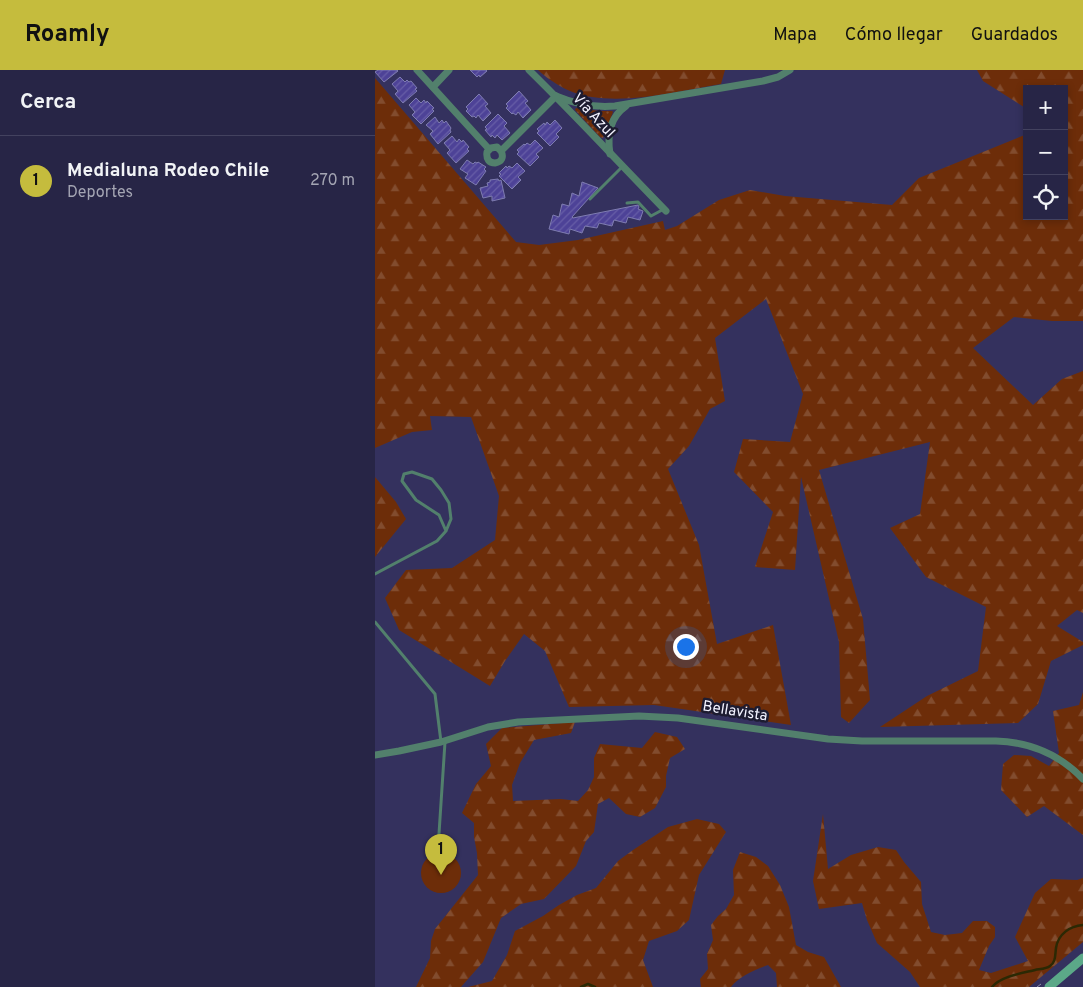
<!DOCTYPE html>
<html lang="es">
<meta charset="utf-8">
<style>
:root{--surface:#272546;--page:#2f2d4d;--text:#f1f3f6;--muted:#a4a5b3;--line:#43425f;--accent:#c5bc3d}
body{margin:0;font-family:Overpass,sans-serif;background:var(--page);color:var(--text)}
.controls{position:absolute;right:15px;top:15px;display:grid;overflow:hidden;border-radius:0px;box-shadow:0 2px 8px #0003}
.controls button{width:45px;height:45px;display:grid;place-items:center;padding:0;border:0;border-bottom:1px solid var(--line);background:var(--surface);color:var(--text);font:25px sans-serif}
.you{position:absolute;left:310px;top:576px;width:18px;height:18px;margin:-12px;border:4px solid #fff;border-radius:50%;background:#1a73e8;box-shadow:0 0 0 8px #1a73e833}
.badge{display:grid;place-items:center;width:32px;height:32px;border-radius:50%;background:var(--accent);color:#111;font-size:16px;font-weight:700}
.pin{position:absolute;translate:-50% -41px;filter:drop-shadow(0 1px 2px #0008)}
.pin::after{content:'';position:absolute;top:26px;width:18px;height:15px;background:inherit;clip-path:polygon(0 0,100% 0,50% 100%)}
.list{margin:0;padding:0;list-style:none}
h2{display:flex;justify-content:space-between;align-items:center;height:65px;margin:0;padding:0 20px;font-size:21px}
h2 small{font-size:16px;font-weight:400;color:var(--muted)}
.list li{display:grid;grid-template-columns:32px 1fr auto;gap:15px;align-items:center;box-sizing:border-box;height:90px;padding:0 20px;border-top:1px solid var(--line)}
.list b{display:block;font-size:19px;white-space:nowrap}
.list p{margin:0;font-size:16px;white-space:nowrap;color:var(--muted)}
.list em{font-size:16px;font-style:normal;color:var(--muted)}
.icon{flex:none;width:28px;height:28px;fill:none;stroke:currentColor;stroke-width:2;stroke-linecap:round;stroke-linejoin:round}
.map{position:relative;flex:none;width:708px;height:917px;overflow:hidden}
header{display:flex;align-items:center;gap:30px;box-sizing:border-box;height:70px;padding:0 25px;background:var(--accent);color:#111}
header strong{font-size:24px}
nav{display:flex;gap:28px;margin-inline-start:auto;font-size:18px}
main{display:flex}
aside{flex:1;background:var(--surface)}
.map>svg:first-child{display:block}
.grass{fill:url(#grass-dots)}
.forest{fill:url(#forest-firs)}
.garden{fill:#6d2d09}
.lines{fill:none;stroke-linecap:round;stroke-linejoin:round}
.stream{stroke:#2b2904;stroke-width:2.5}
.building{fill:url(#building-hatch);stroke:#7e7cb0}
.path{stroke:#9391ae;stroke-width:1;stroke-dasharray:5 2.5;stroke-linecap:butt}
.service{stroke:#52806c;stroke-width:3}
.minor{stroke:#52806c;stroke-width:7}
.secondary{stroke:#5ba888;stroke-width:9}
.labels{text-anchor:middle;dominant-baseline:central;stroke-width:5;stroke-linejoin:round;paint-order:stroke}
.street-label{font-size:15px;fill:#f3f3ff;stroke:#1d1c31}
</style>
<header>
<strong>Roamly</strong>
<nav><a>Mapa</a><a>Cómo llegar</a><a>Guardados</a></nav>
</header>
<main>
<aside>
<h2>Cerca<small></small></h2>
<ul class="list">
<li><span class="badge">1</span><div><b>Medialuna Rodeo Chile</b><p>Deportes</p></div><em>270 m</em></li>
</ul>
</aside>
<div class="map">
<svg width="708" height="917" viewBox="0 0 708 917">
<defs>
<pattern id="grass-dots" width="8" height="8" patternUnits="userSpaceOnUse" patternTransform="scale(1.25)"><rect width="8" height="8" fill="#6d2d09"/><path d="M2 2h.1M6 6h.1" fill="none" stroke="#824c2e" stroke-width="1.8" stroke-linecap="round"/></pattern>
<pattern id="forest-firs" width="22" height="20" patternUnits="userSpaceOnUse" patternTransform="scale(1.25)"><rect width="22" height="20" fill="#6d2d09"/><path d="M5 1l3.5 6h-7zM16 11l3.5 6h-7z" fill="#824c2e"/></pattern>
<pattern id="building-hatch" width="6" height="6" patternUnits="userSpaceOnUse" patternTransform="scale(1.25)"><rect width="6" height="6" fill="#4d4297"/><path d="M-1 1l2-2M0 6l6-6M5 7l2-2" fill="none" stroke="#675ea7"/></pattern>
</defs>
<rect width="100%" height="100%" fill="#34315e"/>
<path class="grass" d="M 201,38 L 224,41 L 237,41 L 238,42 L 228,68 L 225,67 L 200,40 Z"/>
<g class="forest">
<path d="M 163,0 L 350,0 L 346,14 C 304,21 259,33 217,27 C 198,25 177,13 163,0 Z"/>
<path d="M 602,0 L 708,0 L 708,251 L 677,251 L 639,247 L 598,278 L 658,335 L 687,309 L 708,301 L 708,543 L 702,540 L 682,556 L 708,572 L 708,575 L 676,591 L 663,634 L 643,653 L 505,657 L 552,626 L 603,601 L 611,537 L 551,507 L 515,458 L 545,444 L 555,372 L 444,400 L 488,549 L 495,630 L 474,653 L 466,647 L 464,572 L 426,407 L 420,500 L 380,497 L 398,442 L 359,402 L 368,369 L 415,372 L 428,324 L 391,229 L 340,268 L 350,331 L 335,339 L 314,376 L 293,399 L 324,475 L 342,574 L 398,555 L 416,655 L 279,635 L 194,637 L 170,581 L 149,564 L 130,591 L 115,616 L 24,560 L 10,528 L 31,500 L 77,498 L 120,470 L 124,426 L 96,347 L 55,346 L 57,360 L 37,362 L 0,378 L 0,8 L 141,172 L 164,175 L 203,170 L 288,151 L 290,160 L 302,156 L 344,130 L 375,120 L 410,126 L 517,135 L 544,108 L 652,64 L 652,146 L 689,146 L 689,19 L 652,19 L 652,39 L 608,11 Z"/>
<path d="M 0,407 L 21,432 L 31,449 L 0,487 Z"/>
<path d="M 708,622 L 708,765 L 669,736 L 652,747 L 626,720 L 628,694 L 639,685 L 656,686 L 674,696 L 684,683 L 678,641 L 704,635 Z"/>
<path d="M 200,652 L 196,663 L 159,670 L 145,693 L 137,715 L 138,731 L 186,729 L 203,731 L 213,720 L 219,707 L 219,688 L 225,674 L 267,678 L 280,662 L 302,667 L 310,679 L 295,688 L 291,706 L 291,717 L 280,738 L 265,747 L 251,744 L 234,728 L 223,734 L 219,762 L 211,771 L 201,796 L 169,829 L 146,834 L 126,848 L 108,892 L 86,917 L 41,917 L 55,888 L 56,871 L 60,859 L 103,805 L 102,783 L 99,767 L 99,753 L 87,743 L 101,714 L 116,696 L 111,674 L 127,658 Z"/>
<path d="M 448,744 L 453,799 L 476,785 L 503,777 L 521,780 L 529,792 L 546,812 L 547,834 L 556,862 L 570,865 L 587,863 L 598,851 L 612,851 L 620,857 L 620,867 L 614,876 L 604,900 L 616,903 L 653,891 L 640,867 L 660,823 L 676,809 L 702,810 L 708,808 L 708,872 L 654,917 L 545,917 L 535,902 L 502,873 L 492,850 L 487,833 L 444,839 L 438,811 Z"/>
<path d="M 322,749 L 344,754 L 351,762 L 324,805 L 314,850 L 302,861 L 274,871 L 268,890 L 278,917 L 93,917 L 117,911 L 132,885 L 140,861 L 168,846 L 184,835 L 202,825 L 221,818 L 243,791 L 258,780 L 293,757 Z"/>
<path d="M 365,782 L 381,787 L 393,796 L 405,815 L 414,837 L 421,875 L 433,882 L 449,887 L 466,917 L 402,917 L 401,903 L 393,895 C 381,899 363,907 356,917 L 326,917 L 325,909 L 333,899 L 332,884 L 338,870 L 336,855 L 343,846 L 351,839 L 359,825 L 358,800 Z"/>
</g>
<circle class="garden" cx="66" cy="803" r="20"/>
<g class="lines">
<g class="stream">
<path d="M 206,917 L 213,914 L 220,917"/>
<path d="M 617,917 C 626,906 648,903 660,900 C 665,899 671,899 675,896 C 681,892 680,885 681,878 C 683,864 695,856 708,855"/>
</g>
</g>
<g class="building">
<path d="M 3,0 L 22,0 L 23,1 L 9,12 L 0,2 Z"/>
<path d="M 95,0 L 111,0 L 112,1 L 105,7 L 104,5 L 102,7 Z"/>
<path d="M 25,7 L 30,12 L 32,10 L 34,12 L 36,11 L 42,18 L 40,19 L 42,21 L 28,33 L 20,24 L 23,21 L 17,14 Z"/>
<path d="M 144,21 L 153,31 L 150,33 L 156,40 L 148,48 L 143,42 L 141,45 L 138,43 L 137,44 L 131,38 L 133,36 L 131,34 Z"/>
<path d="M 104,24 L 113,34 L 110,36 L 116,43 L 108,51 L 103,45 L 101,48 L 99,46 L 97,47 L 91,41 L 93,39 L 91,37 Z"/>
<path d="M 41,28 L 46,33 L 49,30 L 51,33 L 52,31 L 59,38 L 57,39 L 59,41 L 46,54 L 37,45 L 40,42 L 34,35 Z"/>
<path d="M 123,44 L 132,53 L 129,56 L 135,63 L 127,70 L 122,65 L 120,68 L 117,65 L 116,67 L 110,60 L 112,59 L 110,57 Z"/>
<path d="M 60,47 L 64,53 L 67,50 L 69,53 L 71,51 L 76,58 L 75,60 L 76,62 L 63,74 L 55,64 L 58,61 L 51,55 Z"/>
<path d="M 180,50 L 187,58 L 181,64 L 184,67 L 175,76 L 162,63 L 164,61 L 162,59 L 169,53 L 170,55 L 172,52 L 175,55 Z"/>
<path d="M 77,66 L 82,72 L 84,69 L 87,72 L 88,70 L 94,77 L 92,79 L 94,81 L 81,93 L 72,83 L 75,80 L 69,73 Z"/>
<path d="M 160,70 L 168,78 L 161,84 L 164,87 L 155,96 L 142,84 L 144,82 L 142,80 L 149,74 L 150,75 L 152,73 L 155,75 Z"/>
<path d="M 92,90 L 98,94 L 100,92 L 102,93 L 103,92 L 111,97 L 109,99 L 111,101 L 101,115 L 90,108 L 93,104 L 85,99 Z"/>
<path d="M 142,93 L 150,101 L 143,107 L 146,110 L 137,119 L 124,106 L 126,104 L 124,103 L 131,96 L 132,98 L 134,96 L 137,98 Z"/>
<path d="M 123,109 L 124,111 L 126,110 L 130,128 L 117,131 L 117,126 L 108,128 L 105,118 L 113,116 L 112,113 L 115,112 L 115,110 Z"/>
<path d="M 207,112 L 223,118 L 197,147 L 198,148 L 263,135 L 264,137 L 263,139 L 268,141 L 265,150 L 253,147 L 251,153 L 239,150 L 237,156 L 224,153 L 222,158 L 210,156 L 207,163 L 195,159 L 194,164 L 174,159 L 178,145 L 184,147 L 187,134 L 194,136 L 197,123 L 204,126 Z"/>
</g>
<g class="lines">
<path class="path" d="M 662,917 L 666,914"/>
<g class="service">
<path d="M 215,129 L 247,97"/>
<path d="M 252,133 L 263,132 L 276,146 L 289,139"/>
<path d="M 0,504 L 62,471 L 71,461 L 76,449 L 74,433 L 66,420 L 57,409 L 37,402 L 29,404 L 27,411 L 41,430 L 64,445 L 71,461"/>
<path d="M 0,552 L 60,624 L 66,672"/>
<path d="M 63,779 L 70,672"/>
</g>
<g class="minor">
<path d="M 42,0 L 114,79"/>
<path d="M 154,0 C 201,46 245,94 291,141"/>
<path d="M 58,17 L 74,0"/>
<path d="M 181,26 C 200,34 218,38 240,36 L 388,11 L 403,7 L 415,0"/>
<path d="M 126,81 L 122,77 L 116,78 L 112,82 C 111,89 114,93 120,93 C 127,92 129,87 126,81 L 181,26"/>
<path d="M 235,84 C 232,65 235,47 251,36"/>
<path d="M 0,685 L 24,681 L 66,672 L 113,657 L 143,652 L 264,646 L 303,648 L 453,669 L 487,671 L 621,671 C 655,672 685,685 708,709"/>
</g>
<path class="secondary" d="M 674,917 L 708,888"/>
</g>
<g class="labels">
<g class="street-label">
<text transform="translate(218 46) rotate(47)">Vía Azul</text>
<text transform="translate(360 642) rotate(9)">Bellavista</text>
</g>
</g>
</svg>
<div class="controls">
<button>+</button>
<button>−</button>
<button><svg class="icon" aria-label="locate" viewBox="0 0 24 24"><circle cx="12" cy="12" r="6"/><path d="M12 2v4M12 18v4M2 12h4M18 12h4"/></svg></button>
</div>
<div class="you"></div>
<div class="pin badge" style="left:66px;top:805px">1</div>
</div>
</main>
